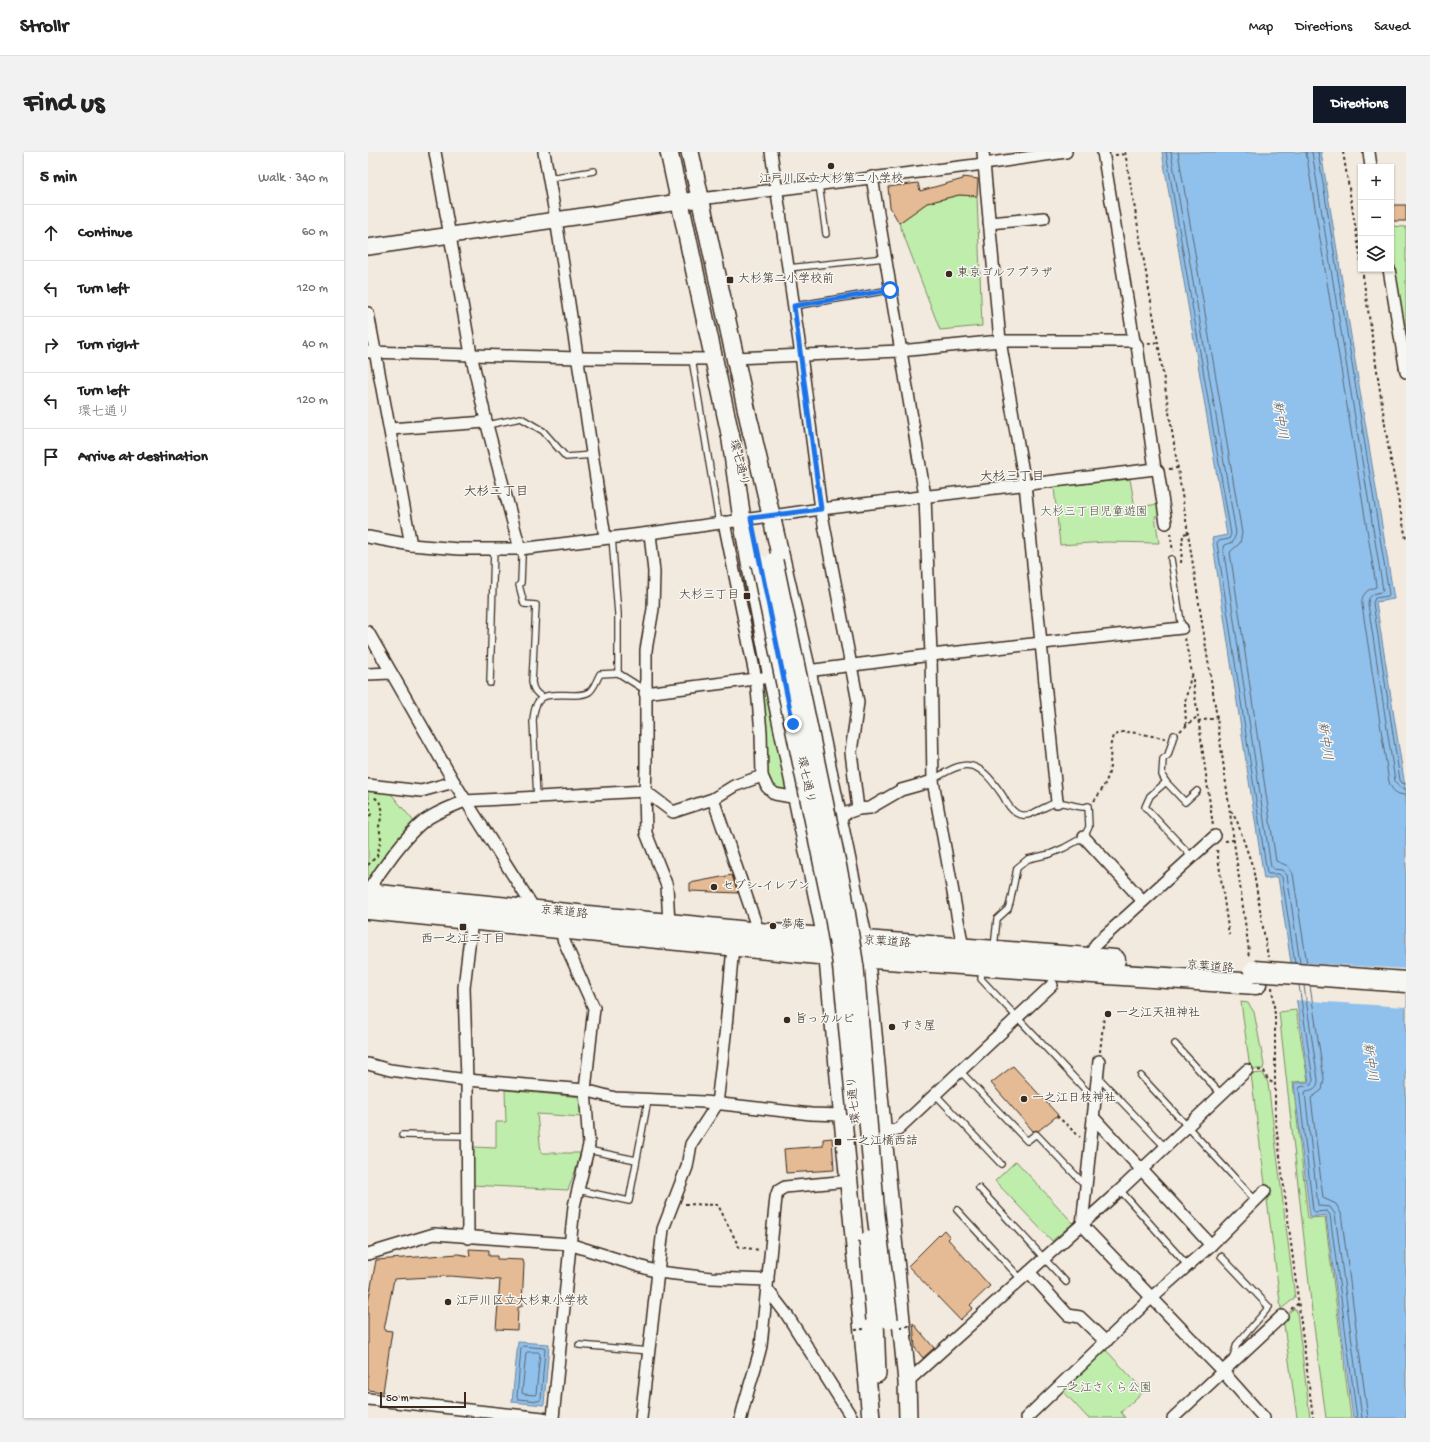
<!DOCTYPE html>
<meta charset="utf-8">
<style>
:root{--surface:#fff;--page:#f2f2f2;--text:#222;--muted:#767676;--line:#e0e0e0;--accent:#111827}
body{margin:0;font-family:"Gochi Hand","Klee One",sans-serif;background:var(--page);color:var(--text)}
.controls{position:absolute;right:12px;top:12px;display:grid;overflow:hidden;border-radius:0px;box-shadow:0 1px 3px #0004}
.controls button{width:36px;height:36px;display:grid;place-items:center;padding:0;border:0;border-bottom:1px solid var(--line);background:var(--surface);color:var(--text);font:20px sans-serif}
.scale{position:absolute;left:12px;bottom:10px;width:86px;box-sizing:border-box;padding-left:4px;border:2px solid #3b2a1e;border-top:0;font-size:11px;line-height:14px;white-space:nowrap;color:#3b2a1e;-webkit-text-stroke:3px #f6f6f2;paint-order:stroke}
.stop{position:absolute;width:12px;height:12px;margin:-9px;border:3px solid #1a73e8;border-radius:50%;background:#fff}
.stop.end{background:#1a73e8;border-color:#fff;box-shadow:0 1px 4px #0008}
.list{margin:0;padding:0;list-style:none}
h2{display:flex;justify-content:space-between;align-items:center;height:52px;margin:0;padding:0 16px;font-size:17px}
h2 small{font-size:13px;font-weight:400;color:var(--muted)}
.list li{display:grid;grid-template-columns:26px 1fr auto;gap:12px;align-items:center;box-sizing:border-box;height:56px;padding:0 16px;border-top:1px solid var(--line)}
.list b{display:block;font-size:15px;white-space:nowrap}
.list p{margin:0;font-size:13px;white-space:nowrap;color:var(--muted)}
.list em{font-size:13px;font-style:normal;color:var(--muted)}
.icon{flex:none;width:22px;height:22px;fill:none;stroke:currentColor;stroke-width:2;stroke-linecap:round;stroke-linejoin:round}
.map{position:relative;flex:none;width:1038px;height:1266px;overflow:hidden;border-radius:0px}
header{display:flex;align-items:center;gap:24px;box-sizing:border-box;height:56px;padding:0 20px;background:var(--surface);border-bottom:1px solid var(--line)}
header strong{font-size:19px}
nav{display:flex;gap:22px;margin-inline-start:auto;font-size:14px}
.intro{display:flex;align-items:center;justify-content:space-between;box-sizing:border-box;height:96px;padding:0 24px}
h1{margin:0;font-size:28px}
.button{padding:10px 18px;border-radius:0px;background:var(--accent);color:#fff;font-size:14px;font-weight:700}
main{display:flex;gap:24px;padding:0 24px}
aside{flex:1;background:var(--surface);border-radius:0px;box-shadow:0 1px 3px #0004}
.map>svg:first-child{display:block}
.green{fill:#bfedab;stroke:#7d8c64}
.water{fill:#90c1ec;stroke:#6e859a}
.pier{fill:#f2eadf}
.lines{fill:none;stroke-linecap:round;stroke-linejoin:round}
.shore{stroke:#5d6670;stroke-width:1}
.building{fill:#e4bb94;stroke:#3b2a1e}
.lane-casing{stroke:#3b2a1e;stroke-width:8}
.street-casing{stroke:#3b2a1e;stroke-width:14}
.secondary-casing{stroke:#3b2a1e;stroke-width:18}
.primary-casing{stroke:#3b2a1e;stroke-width:20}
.highway-casing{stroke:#3b2a1e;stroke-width:23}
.path{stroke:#3b2a1e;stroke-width:2;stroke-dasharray:3 3;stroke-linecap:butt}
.lane{stroke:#f6f6f2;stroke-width:5.5}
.street{stroke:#f6f6f2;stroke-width:11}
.secondary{stroke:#f6f6f2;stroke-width:15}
.primary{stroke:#f6f6f2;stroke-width:17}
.highway{stroke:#f6f6f2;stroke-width:20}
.primary-bridge-casing{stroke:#3b2a1e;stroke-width:20;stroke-linecap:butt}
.highway-bridge-casing{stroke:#3b2a1e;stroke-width:23;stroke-linecap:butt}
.path-bridge{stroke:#3b2a1e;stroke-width:2;stroke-dasharray:3 3;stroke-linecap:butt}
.primary-bridge{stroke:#f6f6f2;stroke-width:17}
.highway-bridge{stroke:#f6f6f2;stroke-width:20}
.route{stroke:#1a73e8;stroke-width:5}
.poi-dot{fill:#3b2a1e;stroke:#f6f6f2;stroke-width:1.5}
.labels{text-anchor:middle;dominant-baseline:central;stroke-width:3;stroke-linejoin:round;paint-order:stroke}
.poi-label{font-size:12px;fill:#3b2a1e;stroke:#f6f6f2;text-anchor:start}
.street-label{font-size:12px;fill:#3b2a1e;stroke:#f6f6f2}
.park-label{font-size:12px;fill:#55513a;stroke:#f6f6f2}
.water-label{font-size:13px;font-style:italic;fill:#54575c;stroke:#f6f6f2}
.neighbourhood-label{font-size:13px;fill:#3b2a1e;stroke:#f6f6f2}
</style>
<header>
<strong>Strollr</strong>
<nav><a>Map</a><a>Directions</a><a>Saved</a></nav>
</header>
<div class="intro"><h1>Find us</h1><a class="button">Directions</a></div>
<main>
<aside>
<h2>5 min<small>Walk · 340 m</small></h2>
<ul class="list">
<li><svg class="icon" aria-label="ahead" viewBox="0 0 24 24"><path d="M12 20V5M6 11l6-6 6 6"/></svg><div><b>Continue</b></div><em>60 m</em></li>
<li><svg class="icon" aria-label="left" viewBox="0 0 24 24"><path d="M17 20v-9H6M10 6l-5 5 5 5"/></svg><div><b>Turn left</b></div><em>120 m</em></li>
<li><svg class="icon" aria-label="right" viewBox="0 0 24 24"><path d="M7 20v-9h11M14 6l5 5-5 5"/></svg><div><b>Turn right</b></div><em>40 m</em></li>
<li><svg class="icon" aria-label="left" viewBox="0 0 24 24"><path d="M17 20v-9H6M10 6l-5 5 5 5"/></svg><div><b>Turn left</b><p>環七通り</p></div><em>120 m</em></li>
<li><svg class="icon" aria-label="arrive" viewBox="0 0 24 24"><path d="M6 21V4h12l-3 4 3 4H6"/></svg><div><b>Arrive at destination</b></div></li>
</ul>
</aside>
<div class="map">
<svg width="1038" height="1266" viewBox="0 0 1038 1266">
<rect width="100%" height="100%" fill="#f2eadf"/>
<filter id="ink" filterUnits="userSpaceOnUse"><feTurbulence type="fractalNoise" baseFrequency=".025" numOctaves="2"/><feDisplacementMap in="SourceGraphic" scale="8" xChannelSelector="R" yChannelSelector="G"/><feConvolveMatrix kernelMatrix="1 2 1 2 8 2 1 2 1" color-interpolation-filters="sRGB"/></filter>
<g filter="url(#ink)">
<g class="green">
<path d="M 591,43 L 609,44 L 614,174 L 572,178 L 531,71 L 559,51 Z"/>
<path d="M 1023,74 L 1038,75 L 1038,195 L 1023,99 Z"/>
<path d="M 762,327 L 767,356 L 789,352 L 791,363 L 787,364 L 791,391 L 738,390 L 692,393 L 686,335 Z"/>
<path d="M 377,427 L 398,525 L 389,525 L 375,429 Z"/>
<path d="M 400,528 L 423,643 C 408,639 405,636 397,622 L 390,529 Z"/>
<path d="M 0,634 L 19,637 L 48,672 L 0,733 Z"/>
<path d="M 873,850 L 880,851 L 886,860 L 896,913 L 895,917 L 882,917 Z"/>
<path d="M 928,858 L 940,929 L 925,930 L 940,1066 L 957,1065 L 983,1266 L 958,1266 L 944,1159 L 911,860 Z"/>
<path d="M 895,921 L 900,931 L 927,1146 L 913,1157 L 883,922 Z"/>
<path d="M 137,938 L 213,945 L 214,965 L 169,962 L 173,1001 L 214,1001 L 200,1038 L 104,1033 L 105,995 L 128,996 L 128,970 L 138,970 Z"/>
<path d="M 648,1009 L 705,1071 L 684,1089 L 627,1029 Z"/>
<path d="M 925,1157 L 928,1157 L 929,1160 L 942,1266 L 929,1266 L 915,1166 Z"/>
<path d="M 737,1197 L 776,1239 L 753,1260 L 757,1266 L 720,1266 L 694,1238 Z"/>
</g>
<g class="water">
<path d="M 794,0 L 953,0 L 1026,447 L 1008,450 L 1038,641 L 1038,1266 L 985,1266 L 958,1063 L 942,1065 L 926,931 L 941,930 L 910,725 L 896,727 L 844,386 L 859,383 Z"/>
<path d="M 150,1190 L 181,1192 L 176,1253 L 144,1250 Z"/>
</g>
<path class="pier" d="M 921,810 L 1038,817 L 1038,855 L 927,848 Z"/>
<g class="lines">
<g class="shore">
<path d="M 798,0 L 863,382 L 861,387 L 850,389 L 849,391 L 899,721 L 901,722 L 911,722 L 914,725 L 927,811"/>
<path d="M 803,0 L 868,381 L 865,390 L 856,393 L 855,395 L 903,715 L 905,717 L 914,718 L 919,723 L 932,811"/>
<path d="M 810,0 L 874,381 L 872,391 L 862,400 L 908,709 L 920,714 L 925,722 L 939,812"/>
<path d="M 938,0 L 1008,433 L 1008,435 C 998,438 993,443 994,453 L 1021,630 C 1024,639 1029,643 1038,643"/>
<path d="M 944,0 L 1015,438 L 1014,440 C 1006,441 1000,443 1000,452 L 1027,629 L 1031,635 L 1038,637"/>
<path d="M 950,0 L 1021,442 L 1020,444 L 1007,446 L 1005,451 L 1032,628 L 1034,631 L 1038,632"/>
<path d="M 931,833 L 945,928 L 943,933 L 932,935 L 931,937 L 945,1058 L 947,1060 L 959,1059 L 962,1063 L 989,1266"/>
<path d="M 936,834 L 950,928 C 950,936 945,938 938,939 L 937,941 L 950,1053 L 951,1054 L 962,1055 L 967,1062 L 994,1266"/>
<path d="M 942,834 L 956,927 L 954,938 L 943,946 L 955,1046 L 968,1052 L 973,1061 L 1000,1266"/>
<path d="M 155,1194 L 175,1196 L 177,1197 L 173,1247 L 171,1249 L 150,1247 L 149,1245 L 153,1196 Z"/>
<path d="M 160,1200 L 170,1200 L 172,1202 L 168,1242 L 167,1243 L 156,1242 L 154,1241 L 158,1201 Z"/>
</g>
</g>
<g class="building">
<path d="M 595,25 L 610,27 L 609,44 L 591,43 L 559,51 L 531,71 L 522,55 L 520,35 L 550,31 L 552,39 L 595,27 Z"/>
<rect x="1023" y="53" width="15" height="16"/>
<path d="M 364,723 L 370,741 L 322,739 L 322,731 Z"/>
<path d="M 645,914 L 690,963 L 670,979 L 665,979 L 623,931 Z"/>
<path d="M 464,986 L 466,1018 L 418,1021 L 416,997 L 455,994 L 455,987 Z"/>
<path d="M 576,1078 L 582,1085 L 580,1087 L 622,1134 L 602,1153 L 605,1156 L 592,1168 L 540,1114 Z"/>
<path d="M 101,1097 L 121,1098 L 121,1104 L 129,1104 L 129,1107 L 155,1108 L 156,1112 L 154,1154 L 150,1156 L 149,1178 L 128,1177 L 132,1128 L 82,1124 L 26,1127 L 16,1178 L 24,1179 L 15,1240 L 0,1238 L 0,1151 L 8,1108 L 90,1102 L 102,1104 Z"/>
<path d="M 545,1171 L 566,1196 L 555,1206 L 547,1196 Z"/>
</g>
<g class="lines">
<defs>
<g id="lane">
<path d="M 181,26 L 226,19"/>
<path d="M 451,33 L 458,82"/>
<path d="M 420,116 L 517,106"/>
<path d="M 426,154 L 522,138"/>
<path d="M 324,207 L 351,371"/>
<path d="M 119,273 L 153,266 L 175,279 L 198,305 L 225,303"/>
<path d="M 152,397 L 154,405 L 153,431 L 151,433 L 156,452 L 168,453 L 164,530 C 165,538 168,541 174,545"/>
<path d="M 803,407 L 814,476"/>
<path d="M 250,521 L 277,538"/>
<path d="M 122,531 L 126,397"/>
<path d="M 806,583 L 800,603 L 795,607 L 794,623 L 798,630 L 817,650 L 829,639"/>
<path d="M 565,627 C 574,623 583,616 593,614 C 612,609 626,631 635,644 C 638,650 642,657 648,661 C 660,669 676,653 688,651 C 696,649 709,656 718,655"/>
<path d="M 798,630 L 782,644 L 777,655 L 824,705"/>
<path d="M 169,645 L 165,569 C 167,538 181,543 206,543 C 211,543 216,543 221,540 C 226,537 229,527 232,522 L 250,521 L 250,462 L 244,385"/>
<path d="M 626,796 L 629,767 L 640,757 L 642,751 L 649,716 L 660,707 L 682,702 L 696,696 L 716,685 L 721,675 L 720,654"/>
<path d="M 614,817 L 613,827 L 727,948"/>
<path d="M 807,892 L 853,942"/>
<path d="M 592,919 L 659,989 L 668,982 L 718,1034"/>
<path d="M 773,924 L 888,1049"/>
<path d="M 730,925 L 797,995"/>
<path d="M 567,942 L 633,1012"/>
<path d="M 34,983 L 99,984"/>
<path d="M 220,998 L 268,1008"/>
<path d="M 611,1036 L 698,1130"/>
<path d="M 210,1038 L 261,1049 L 280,948"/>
<path d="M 752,1038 L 820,1114"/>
<path d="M 589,1058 L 653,1127"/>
<path d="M 853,1104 L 901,1155 L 869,1192 L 864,1208"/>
<path d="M 211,1193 L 281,1199"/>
</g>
<g id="street">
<path d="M 67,0 L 103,202 L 119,273 L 152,397"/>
<path d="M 176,0 L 188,67 L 237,385"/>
<path d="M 403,0 L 433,203 L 453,357 L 490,550 L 483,600 L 490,657"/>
<path d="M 615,0 L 632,189 L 657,332 L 689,650"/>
<path d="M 735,0 L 766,189 L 769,193 L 787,317 L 790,319 L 798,371"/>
<path d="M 1001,0 L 1003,15"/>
<path d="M 504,25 L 557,344 L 563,503 L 565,629 L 595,796"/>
<path d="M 332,47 L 616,12 L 698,0"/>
<path d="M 621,71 L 676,66"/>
<path d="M 1021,117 L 1038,220"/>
<path d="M 0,161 L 43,393"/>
<path d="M 0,200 L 210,206 L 346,207"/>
<path d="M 367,206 L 532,199 L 632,189 L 766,189"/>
<path d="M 22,277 L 118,270"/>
<path d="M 356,370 L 388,527 L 393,580 L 394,624 L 399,635 L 407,642 L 429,646"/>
<path d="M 0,385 L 43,393 L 91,397 L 152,397 L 282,381 L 453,357 L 787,317"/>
<path d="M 0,480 L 86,630 L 167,758"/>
<path d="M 439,519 L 563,503 L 814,476"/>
<path d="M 0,522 L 23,521"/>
<path d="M 277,541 L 395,526"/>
<path d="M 0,633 L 53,639 L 86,630"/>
<path d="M 345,647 L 391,781"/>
<path d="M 470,664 L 490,657 L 502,656 L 533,638 L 565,629"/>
<path d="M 716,685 L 775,749"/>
<path d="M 0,739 C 13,718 37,684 56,669 C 68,660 83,655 97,649 L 277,639 L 278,617 L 278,498 L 285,457 L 286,420 L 282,381"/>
<path d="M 301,772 L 299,734 L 278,681 L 277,639 L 305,660 L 345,647 L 366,634 L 394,624"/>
<path d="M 725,807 L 725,798 L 728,792 L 847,684"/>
<path d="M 0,912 L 22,918 L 99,928 L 217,938 L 247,946 L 336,950 L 443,962 L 475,963"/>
<path d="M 725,965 L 843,1093"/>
<path d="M 515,981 L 530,977 L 684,833"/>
<path d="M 714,1073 L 855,1220 L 896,1266"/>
<path d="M 714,1073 L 731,909"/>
<path d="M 100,1086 L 99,928 L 96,836 L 104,768"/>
<path d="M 0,1102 L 66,1082 L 201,1092 L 290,1120 L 343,1126 L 400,1128"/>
<path d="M 661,1120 L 700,1163 L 712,1165 L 738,1190"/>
<path d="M 399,1137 L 419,1163 L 484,1266"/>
<path d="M 539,1230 L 752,1038 L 879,918"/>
<path d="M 0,1247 L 175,1266"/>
<path d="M 185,1266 L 206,1054 L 221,993 L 217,938 L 226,856 L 195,787 L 196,777"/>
<path d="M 273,1266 L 295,1077 L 319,1015 L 323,992 L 349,952 L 358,875 L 365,794"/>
<path d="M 373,1266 C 378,1242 387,1219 393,1194 L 408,1045 L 410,1039 L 417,1035 L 481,1029"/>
<path d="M 658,1266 L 784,1145 L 843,1093 L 897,1039"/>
<path d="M 805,1266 L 914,1164"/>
</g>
<path id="secondary" d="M 0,95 L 332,47"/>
<g id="primary">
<path d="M 301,0 L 364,291"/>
<path d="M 322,0 L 384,283"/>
<path d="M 382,272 L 439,519 L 496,789 L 539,1230 L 540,1266"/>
<path d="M 362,281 L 374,368 L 404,525 L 458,786 L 503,1266"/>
<path d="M 507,1168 L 509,1222"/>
</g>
<g id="highway">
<path d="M 0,742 L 391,781 L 747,808"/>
<path d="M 0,757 L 460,803 L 888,832"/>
</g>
</defs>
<use href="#lane" class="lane-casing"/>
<use href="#street" class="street-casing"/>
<use href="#secondary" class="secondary-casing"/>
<use href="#primary" class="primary-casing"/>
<use href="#highway" class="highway-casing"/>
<g class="path">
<path d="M 757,0 L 790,190 L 820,381 L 849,566 L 881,799 L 880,805"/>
<path d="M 975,0 L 993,109"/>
<path d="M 747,3 L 758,2"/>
<path d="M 994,117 L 1020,293 L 1038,387"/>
<path d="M 780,192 L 790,190"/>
<path d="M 801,317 L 810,316"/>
<path d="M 802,381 L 805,399"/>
<path d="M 813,411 L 815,382 L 820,381"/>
<path d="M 817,486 L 824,521 L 845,674"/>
<path d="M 830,569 L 849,566"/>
<path d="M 818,573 L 817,550 L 823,524"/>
<path d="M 812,579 L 830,564"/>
<path d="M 0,644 L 3,662 L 0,667"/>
<path d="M 726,649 C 734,639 742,625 742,612 C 743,602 741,594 745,584 C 748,583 751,581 754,580 C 765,579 785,585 798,586"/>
<path d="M 863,659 L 869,669 L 885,716 L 900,805"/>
<path d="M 857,689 L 866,688"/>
<path d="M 849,698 L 861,783"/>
<path d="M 0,713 L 9,704 L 13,686 L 11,674 L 15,659 L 11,649 L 6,645"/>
<path d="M 904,835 L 907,863 L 907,964 L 945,1266"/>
<path d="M 732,900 L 736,864"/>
<path d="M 890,918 L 896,919 L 900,928 L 907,932"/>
<path d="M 689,964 L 712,985"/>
<path d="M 317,1052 L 350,1053 L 371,1095 L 392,1098"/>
<path d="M 923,1157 L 931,1151"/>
</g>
<use href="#lane" class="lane"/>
<use href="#street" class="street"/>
<use href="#secondary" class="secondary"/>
<use href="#primary" class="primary"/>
<use href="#highway" class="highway"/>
<defs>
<g id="primary-bridge">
<path d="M 406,409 L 475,740 L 487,815 L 508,1063 L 521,1168"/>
<path d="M 392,412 L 466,767 L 473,809 L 488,962"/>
<path d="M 500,1088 L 507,1168"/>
</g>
<path id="highway-bridge" d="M 886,819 L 1038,830"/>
</defs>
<use href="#primary-bridge" class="primary-bridge-casing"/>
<use href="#highway-bridge" class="highway-bridge-casing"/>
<g class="path-bridge">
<path d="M 532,1175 L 541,1174"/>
<path d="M 487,1178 L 496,1177"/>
</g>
<use href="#primary-bridge" class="primary-bridge"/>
<use href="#highway-bridge" class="highway-bridge"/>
</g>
</g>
<g class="lines" filter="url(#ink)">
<path class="route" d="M 425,572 L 383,366 L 453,357 L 426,154 L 522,138"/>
</g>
<g class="poi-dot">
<circle cx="463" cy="14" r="4"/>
<circle cx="581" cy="122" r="4"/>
<rect x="358" y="124" width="8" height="8" rx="2"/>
<rect x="375" y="440" width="8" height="8" rx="2"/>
<circle cx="346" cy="735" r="4"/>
<circle cx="405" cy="774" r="4"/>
<rect x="91" y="771" width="8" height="8" rx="2"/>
<circle cx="740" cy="862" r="4"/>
<circle cx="419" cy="868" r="4"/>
<circle cx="524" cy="875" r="4"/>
<circle cx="656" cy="947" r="4"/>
<rect x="466" y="986" width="8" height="8" rx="2"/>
<circle cx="80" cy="1150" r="4"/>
</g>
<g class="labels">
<g class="poi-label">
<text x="463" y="28" text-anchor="middle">江戸川区立大杉第二小学校</text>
<text x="589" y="122">東京ゴルフプラザ</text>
<text x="370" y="128">大杉第二小学校前</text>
<text x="371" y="444" text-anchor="end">大杉三丁目</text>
<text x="354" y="735">セブン-イレブン</text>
<text x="413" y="774">夢庵</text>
<text x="95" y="788" text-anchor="middle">西一之江二丁目</text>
<text x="748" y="862">一之江天祖神社</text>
<text x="427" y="868">旨っカルビ</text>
<text x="532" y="875">すき屋</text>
<text x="664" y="947">一之江日枝神社</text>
<text x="478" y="990">一之江橋西詰</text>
<text x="88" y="1150">江戸川区立大杉東小学校</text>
</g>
<g class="street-label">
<text transform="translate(370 311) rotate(76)">環七通り</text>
<text transform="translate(437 628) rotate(78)">環七通り</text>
<text transform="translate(196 761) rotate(6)">京葉道路</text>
<text transform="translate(519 791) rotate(4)">京葉道路</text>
<text transform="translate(842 816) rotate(4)">京葉道路</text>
<text transform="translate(487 948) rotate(-96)">環七通り</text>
</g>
<g class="park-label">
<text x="726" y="361">大杉三丁目児童遊園</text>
<text x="736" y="1237">一之江さくら公園</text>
</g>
<g class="water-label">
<text transform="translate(911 268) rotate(82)">新中川</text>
<text transform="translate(956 589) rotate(82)">新中川</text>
<text transform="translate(1001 910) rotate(82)">新中川</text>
</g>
<g class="neighbourhood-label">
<text x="644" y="325">大杉三丁目</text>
<text x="128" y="340">大杉二丁目</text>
</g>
</g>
</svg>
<div class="controls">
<button>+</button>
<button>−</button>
<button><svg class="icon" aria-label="layers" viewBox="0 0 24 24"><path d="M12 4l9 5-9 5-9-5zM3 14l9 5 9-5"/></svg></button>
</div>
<div class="scale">50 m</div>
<div class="stop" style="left:522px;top:138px"></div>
<div class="stop end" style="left:425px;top:572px"></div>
</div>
</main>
